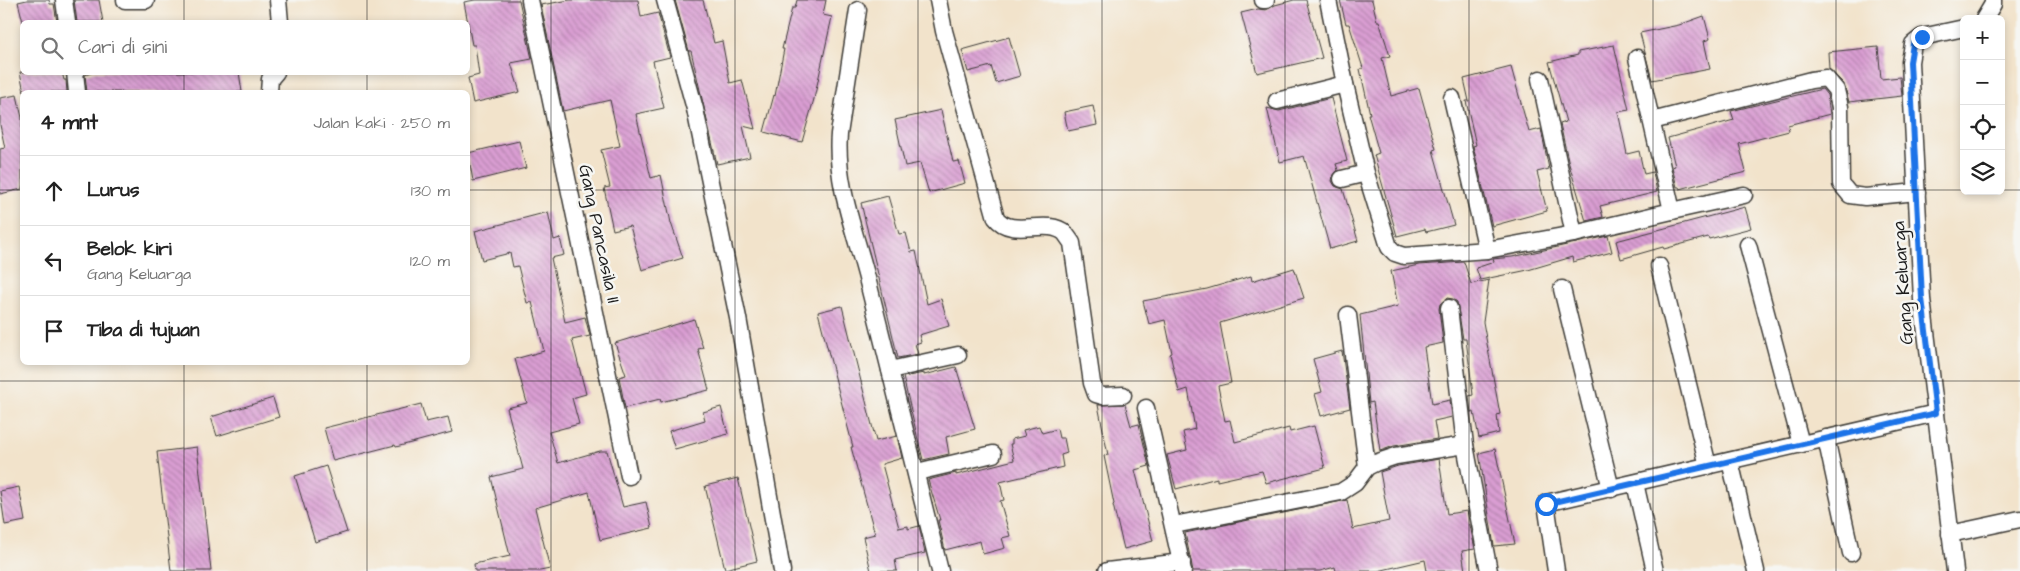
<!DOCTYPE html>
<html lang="id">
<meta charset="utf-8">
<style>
:root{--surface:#fff;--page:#f6f6f6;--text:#222;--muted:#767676;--line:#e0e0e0}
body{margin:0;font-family:"Architects Daughter",sans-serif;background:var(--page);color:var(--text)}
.controls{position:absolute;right:15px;top:15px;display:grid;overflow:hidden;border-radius:8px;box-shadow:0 2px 8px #0003}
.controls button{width:45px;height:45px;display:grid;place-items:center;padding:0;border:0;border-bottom:1px solid var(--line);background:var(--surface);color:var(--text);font:25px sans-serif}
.stop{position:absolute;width:15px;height:15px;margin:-11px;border:4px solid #1a73e8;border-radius:50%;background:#fff}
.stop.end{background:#1a73e8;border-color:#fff;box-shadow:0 1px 5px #0008}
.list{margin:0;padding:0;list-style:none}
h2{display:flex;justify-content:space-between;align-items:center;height:65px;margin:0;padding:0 20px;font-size:21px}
h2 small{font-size:16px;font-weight:400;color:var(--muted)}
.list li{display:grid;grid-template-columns:32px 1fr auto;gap:15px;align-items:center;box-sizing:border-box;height:70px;padding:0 20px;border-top:1px solid var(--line)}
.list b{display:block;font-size:19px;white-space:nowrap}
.list p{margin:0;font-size:16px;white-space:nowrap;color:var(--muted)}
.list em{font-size:16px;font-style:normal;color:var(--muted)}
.icon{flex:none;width:28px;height:28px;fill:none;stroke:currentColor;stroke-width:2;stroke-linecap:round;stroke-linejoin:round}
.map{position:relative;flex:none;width:2020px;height:571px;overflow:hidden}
.search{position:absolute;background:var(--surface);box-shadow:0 2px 8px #0003;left:20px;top:20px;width:450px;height:55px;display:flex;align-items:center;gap:12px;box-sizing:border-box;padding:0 18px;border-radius:8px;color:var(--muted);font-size:19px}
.panel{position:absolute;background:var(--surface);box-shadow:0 2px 8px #0003;left:20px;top:90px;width:450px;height:275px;border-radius:8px}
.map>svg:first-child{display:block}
.building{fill:url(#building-back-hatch)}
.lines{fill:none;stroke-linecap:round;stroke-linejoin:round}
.minor-casing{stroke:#3c3a36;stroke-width:19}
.minor{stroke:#fff;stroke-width:16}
.route{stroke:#1a73e8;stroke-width:6}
.grid{fill:none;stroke:#1c1c1c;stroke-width:1;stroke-opacity:0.55}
.labels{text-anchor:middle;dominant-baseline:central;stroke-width:5;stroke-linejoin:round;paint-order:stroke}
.street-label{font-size:19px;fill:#1c1c1c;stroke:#f6f6f2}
</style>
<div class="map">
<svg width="2020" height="571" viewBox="0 0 2020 571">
<defs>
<pattern id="building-back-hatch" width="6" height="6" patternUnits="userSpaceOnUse" patternTransform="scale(1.25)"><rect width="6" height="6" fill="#da9ed3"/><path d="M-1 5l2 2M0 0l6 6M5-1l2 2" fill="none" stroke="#b080aa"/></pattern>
</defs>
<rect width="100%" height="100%" fill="#f6f6f2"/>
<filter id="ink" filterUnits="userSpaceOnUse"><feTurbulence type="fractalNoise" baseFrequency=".02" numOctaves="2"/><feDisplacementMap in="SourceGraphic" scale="10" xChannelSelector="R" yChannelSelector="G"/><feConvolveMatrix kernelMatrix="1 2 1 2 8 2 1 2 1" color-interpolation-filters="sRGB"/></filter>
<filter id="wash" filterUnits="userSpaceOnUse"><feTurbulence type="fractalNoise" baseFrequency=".0096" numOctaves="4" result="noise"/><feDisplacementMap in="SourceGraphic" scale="20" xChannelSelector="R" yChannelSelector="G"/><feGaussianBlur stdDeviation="1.12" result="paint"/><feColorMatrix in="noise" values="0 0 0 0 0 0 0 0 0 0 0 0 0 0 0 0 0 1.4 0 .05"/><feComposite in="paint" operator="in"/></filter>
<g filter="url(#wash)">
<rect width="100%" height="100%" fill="#f2e3cb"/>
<g id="blocks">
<g class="building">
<path d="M 27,0 L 49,0 L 50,4 L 54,4 L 57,22 L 23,22 L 18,2 Z"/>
<path d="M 74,0 L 99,0 L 103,22 L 77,22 Z"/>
<path d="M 475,0 L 519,0 L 532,59 L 511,63 L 520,92 L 473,103 L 468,78 L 479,75 L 475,45 L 472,45 L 464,2 Z"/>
<path d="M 570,0 L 638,0 L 641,17 L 658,13 L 670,57 L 653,61 L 664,108 L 636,114 L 651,178 L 661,175 L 671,223 L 683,258 L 642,270 L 630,226 L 613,230 L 604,188 L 610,187 L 601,150 L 620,146 L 610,100 L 563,111 L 541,5 Z"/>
<path d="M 675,0 L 703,0 L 714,43 L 722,41 L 730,83 L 742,80 L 755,129 L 743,126 L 750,157 L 717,164 L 691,51 L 689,51 Z"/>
<path d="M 797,0 L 826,0 L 823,15 L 832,17 L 814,99 L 802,142 L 764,132 L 774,95 L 775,96 L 784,49 L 782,49 L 792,8 L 795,8 Z"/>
<path d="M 1294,0 L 1306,0 L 1322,58 L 1257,73 L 1241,13 L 1258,9 L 1266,10 L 1275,5 Z"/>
<path d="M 1340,0 L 1372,0 L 1377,21 L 1379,21 L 1390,56 L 1382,58 L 1391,96 L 1419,88 L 1436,149 L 1433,150 L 1454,225 L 1426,232 L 1425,229 L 1397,236 L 1374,155 L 1379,153 L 1368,114 L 1370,114 L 1360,69 L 1363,68 L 1349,24 L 1346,24 Z"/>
<path d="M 1704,16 L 1710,39 L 1704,41 L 1710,69 L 1652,80 L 1640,33 L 1679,25 Z"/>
<path d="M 1009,37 L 1020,76 L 996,83 L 991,66 L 968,72 L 962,50 Z"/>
<path d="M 1614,45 L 1629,110 L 1618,112 L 1627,154 L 1639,151 L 1644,174 L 1653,172 L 1657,192 L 1600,206 L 1603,217 L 1586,221 L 1569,164 L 1560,124 L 1566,122 L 1549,62 L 1578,55 L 1578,52 Z"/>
<path d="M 1878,47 L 1881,79 L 1900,77 L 1902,96 L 1849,102 L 1844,84 L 1829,69 L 1828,52 Z"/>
<path d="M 1511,67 L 1529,132 L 1541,129 L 1549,169 L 1537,172 L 1547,211 L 1492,226 L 1473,146 L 1476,145 L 1466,101 L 1469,101 L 1464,79 Z"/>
<path d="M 20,72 L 62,72 L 64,80 L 66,80 L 67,92 L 24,92 Z"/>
<path d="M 94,72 L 239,72 L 242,92 L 87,92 L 85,75 Z"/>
<path d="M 1822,89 L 1827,95 L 1830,114 L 1788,125 L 1789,131 L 1739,144 L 1746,172 L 1680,189 L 1679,187 L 1677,187 L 1672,167 L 1675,166 L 1668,138 L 1734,120 L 1731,111 Z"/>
<path d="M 17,95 L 22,118 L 22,189 L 0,194 L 0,149 L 5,148 L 0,125 L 0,98 Z"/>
<path d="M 1331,98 L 1347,161 L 1336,164 L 1338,170 L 1333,176 L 1332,181 L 1335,186 L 1343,189 L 1358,241 L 1330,249 L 1304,156 L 1280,162 L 1267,108 L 1279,111 Z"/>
<path d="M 1093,106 L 1097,125 L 1068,131 L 1064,112 Z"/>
<path d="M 941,110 L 953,162 L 959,161 L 965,183 L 929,193 L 920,163 L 905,166 L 895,120 Z"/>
<path d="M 519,141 L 526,168 L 473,181 L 468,153 Z"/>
<path d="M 888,196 L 899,234 L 906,233 L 911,252 L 916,251 L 927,304 L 941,299 L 949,326 L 919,335 L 921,342 L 915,344 L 918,354 L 898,358 L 861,203 Z"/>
<path d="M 1745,207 L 1751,228 L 1709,239 L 1708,237 L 1664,249 L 1663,247 L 1621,259 L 1616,241 Z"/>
<path d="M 548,212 L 554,240 L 560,238 L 564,255 L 551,258 L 565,322 L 585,317 L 590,336 L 572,340 L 586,394 L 572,398 L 579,424 L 549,432 L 558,463 L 600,451 L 607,451 L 623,507 L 646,502 L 652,528 L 600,540 L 589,492 L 535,508 L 550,569 L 540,571 L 475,571 L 474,564 L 510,556 L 491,477 L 523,469 L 507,408 L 527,403 L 515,359 L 544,351 L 532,302 L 527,303 L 518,266 L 513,267 L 510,253 L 482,260 L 475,231 Z"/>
<path d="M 1608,236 L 1612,252 L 1573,262 L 1572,257 L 1528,270 L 1480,280 L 1476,268 L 1494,262 L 1493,259 L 1512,257 Z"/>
<path d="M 1464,262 L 1471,284 L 1489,280 L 1483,322 L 1500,414 L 1497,415 L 1499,433 L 1479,438 L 1474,412 L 1471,413 L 1469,396 L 1473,395 L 1466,339 L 1463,339 L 1457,302 L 1453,299 L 1447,298 L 1440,304 L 1439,309 L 1443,343 L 1424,347 L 1432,404 L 1450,400 L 1452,417 L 1434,421 L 1437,439 L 1394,446 L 1380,451 L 1373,402 L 1369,403 L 1360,315 L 1398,306 L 1391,271 L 1419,265 Z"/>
<path d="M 1294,268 L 1304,298 L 1220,323 L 1231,383 L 1218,386 L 1225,421 L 1230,420 L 1235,442 L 1289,428 L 1290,432 L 1314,426 L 1325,468 L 1266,483 L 1262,471 L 1217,481 L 1217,478 L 1176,489 L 1167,455 L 1187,450 L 1183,432 L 1195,429 L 1188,389 L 1179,392 L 1170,354 L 1172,353 L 1165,320 L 1149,324 L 1143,301 L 1207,289 L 1251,276 L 1252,281 Z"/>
<path d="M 842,306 L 876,441 L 897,436 L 902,458 L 882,464 L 899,528 L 908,526 L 908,529 L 919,526 L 925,553 L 895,560 L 897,571 L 871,571 L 863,537 L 875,534 L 851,447 L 853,447 L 818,312 Z"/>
<path d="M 694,319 L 703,348 L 698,349 L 709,390 L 661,402 L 660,399 L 625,408 L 619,377 L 626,375 L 615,343 Z"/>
<path d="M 1342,351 L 1350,408 L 1321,416 L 1315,394 L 1322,392 L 1313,359 Z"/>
<path d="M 956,367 L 975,429 L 946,437 L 949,454 L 923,460 L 903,377 L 924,373 L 924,375 Z"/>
<path d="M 273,398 L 279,417 L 217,436 L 211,417 Z"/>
<path d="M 421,404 L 426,422 L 448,417 L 452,432 L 396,447 L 395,445 L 333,461 L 324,428 Z"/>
<path d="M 1125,404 L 1131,426 L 1139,424 L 1149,466 L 1135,470 L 1153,541 L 1124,549 L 1113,505 L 1114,504 L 1104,456 L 1108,455 L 1098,405 Z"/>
<path d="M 721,407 L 728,434 L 675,449 L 669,431 L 705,420 L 703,412 Z"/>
<path d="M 1039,426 L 1042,433 L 1057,429 L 1059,438 L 1064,438 L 1067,453 L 1061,455 L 1063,467 L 1000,482 L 1004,500 L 1000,501 L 1010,536 L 1002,538 L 1005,548 L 983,554 L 980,541 L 945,550 L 938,520 L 940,520 L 928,480 L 956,473 L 956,475 L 1014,460 L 1010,444 L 1012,444 L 1012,439 L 1025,436 L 1023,430 Z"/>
<path d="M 197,447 L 211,571 L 171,571 L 157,452 Z"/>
<path d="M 1495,449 L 1515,544 L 1494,546 L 1479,453 Z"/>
<path d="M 1439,459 L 1447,514 L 1467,511 L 1475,549 L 1462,551 L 1465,571 L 1427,571 L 1425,560 L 1378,571 L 1336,571 L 1335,567 L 1320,571 L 1193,571 L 1185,533 L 1347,500 L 1353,529 L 1389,521 L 1380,472 L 1398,466 Z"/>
<path d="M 326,466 L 347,532 L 315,542 L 295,476 Z"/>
<path d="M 738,478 L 757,561 L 725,569 L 705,486 Z"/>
<path d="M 19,487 L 25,521 L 5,525 L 0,491 Z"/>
</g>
</g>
</g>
<g filter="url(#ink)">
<use href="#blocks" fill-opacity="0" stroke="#3c3a36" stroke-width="1"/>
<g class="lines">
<defs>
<g id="minor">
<path d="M 64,0 L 67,22"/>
<path d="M 125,0 L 146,0"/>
<path d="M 278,0 L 280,22"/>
<path d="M 530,0 L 629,476"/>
<path d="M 665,0 L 695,109 L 738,318 L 782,571"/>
<path d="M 938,0 L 944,31 L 996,218 C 1012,239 1047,217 1065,233 C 1067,236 1070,240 1072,243 L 1092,383 L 1096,394 L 1103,396 L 1123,395"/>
<path d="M 1263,0 L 1266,0"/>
<path d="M 1328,0 L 1345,84 L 1366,173 L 1389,247 L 1395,253 L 1404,256 L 1487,250 L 1574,234 L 1672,211 L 1637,58"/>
<path d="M 858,10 L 839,134 C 835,184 856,234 868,282 C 893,379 917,475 940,571"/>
<path d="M 1984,19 L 1993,4 L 1993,0"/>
<path d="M 75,72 L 77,92"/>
<path d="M 1540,79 L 1574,234"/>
<path d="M 269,92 L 270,79 L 276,72"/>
<path d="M 1452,98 L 1487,250"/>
<path d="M 1277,101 L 1345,84"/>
<path d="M 1652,121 L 1811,80 L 1826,78 L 1836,90 L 1840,107 L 1841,184 L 1850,195 L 1865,197 L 1917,192"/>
<path d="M 1342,179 L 1366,173"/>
<path d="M 1672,211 L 1744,195"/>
<path d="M 1748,245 L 1801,444"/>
<path d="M 1659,266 L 1708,466"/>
<path d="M 1562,289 L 1611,489"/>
<path d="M 1449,308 L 1465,445 L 1489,571"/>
<path d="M 1348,315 L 1367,467"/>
<path d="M 890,370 L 958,355"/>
<path d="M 1146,408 L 1183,571"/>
<path d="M 1826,438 L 1851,553"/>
<path d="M 1730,461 L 1756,571"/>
<path d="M 917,472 L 993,454"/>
<path d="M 1635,483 L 1655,571"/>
<path d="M 1174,525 L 1341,492 L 1355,483 L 1367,467 L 1375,463 L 1396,456 L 1465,445"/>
<path d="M 1950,534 L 2020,519"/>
<path d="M 1107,571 L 1182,562"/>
<path d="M 1556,571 L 1546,503 L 1936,413"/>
<path d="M 1955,571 L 1922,299 L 1910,62 L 1913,44 L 1922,37 L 1964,28"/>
</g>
</defs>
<use href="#minor" class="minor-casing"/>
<use href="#minor" class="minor"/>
</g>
</g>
<g class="lines" filter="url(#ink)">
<path class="route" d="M 1546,504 L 1936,413 L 1922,298 L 1910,62 L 1913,44 L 1922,37"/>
</g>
<path class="grid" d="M 184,0 L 184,22M 367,0 L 367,22M 551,0 L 551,571M 735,0 L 735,571M 918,0 L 918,571M 1102,0 L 1102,571M 1285,0 L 1285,571M 1469,0 L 1469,571M 1653,0 L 1653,571M 1836,0 L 1836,571M 184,72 L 184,92M 367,72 L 367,92M 0,190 L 22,190M 468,190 L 1964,190M 2001,190 L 2020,190M 184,362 L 184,571M 367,362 L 367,571M 0,381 L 2020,381"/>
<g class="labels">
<g class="street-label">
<text transform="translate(599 234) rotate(78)">Gang Pancasila II</text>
<text transform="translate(1903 283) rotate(-94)">Gang Keluarga</text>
</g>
</g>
</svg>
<div class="controls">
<button>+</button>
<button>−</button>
<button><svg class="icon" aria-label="locate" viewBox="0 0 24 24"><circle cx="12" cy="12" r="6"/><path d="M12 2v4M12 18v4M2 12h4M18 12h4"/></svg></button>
<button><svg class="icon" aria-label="layers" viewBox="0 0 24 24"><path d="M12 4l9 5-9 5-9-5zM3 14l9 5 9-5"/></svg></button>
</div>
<div class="stop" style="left:1546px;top:504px"></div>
<div class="stop end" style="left:1922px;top:37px"></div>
<div class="search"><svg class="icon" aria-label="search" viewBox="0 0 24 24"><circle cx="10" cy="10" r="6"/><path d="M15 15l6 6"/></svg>Cari di sini</div>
<section class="panel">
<h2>4 mnt<small>Jalan kaki · 250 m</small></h2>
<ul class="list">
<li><svg class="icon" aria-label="ahead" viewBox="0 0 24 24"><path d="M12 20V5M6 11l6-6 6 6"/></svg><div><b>Lurus</b></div><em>130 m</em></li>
<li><svg class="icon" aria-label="left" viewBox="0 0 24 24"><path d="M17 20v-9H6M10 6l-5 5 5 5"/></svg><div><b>Belok kiri</b><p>Gang Keluarga</p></div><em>120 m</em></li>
<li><svg class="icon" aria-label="arrive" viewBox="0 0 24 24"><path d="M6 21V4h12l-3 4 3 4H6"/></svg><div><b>Tiba di tujuan</b></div></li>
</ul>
</section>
</div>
